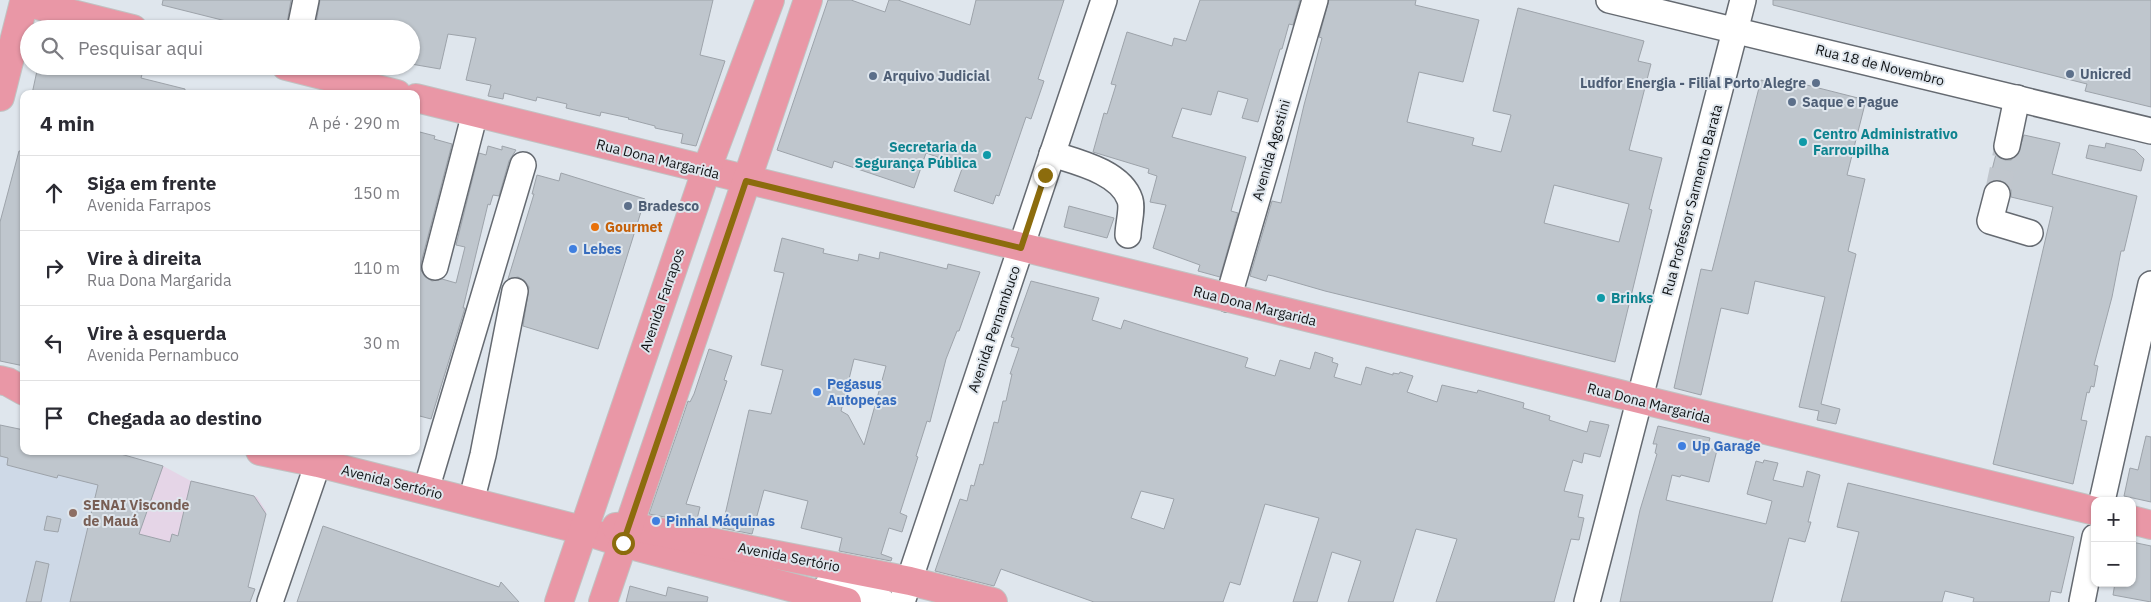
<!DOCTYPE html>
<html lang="pt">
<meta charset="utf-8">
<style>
:root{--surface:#fff;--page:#f2f2f3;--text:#2b2b33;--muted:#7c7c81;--line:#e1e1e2}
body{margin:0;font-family:"IBM Plex Sans",sans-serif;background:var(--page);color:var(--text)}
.controls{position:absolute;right:15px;bottom:15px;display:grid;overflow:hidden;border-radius:10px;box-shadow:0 1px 4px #0004}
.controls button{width:45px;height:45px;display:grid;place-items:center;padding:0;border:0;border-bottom:1px solid var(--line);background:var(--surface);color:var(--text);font:25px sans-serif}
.stop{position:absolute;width:15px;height:15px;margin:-11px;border:4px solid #8c6c0d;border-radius:50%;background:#fff}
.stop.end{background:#8c6c0d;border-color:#fff;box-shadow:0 1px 5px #0008}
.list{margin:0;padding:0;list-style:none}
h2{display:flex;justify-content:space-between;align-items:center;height:65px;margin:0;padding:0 20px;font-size:21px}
h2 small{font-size:16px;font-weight:400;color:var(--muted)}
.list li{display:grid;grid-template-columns:32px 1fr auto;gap:15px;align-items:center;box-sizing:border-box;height:75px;padding:0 20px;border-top:1px solid var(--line)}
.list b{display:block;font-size:19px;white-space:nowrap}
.list p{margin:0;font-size:16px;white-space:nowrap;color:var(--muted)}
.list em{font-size:16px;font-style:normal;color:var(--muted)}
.icon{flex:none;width:28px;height:28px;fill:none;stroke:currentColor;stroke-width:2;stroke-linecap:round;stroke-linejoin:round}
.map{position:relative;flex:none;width:2151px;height:602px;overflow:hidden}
.search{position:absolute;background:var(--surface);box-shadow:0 1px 4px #0004;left:20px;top:20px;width:400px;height:55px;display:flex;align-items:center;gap:12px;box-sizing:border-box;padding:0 18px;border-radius:28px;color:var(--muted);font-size:19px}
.panel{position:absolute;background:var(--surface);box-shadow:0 1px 4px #0004;left:20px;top:90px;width:400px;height:365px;border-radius:10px}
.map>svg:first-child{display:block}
.built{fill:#ced9e7}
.medical{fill:#e5d5e7}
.building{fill:#bfc6cd;stroke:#9da3aa;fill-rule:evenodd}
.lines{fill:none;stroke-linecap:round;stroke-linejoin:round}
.minor-tunnel{stroke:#c0c6cd;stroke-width:25;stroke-dasharray:25 12;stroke-linecap:butt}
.minor-casing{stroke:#656a71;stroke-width:28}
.major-casing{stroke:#c1c2c2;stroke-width:30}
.minor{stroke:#fff;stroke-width:25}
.major{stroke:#e997a6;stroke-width:28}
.route{stroke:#8c6c0d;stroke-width:6}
.service-dot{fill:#5c6f8a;stroke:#dfe6ed;stroke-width:2}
.culture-dot{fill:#0f9aa8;stroke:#dfe6ed;stroke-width:2}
.food-dot{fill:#e8710a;stroke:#dfe6ed;stroke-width:2}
.shop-dot{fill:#3f7fe0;stroke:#dfe6ed;stroke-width:2}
.education-dot{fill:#8d6e63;stroke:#dfe6ed;stroke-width:2}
.labels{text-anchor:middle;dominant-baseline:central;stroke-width:4;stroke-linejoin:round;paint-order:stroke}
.street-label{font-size:14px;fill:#101315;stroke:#dfe6ed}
.service-label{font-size:14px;font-weight:bold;fill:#4e5e75;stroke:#dfe6ed;text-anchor:start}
.culture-label{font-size:14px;font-weight:bold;fill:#0d838f;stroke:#dfe6ed;text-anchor:start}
.food-label{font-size:14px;font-weight:bold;fill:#c56008;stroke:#dfe6ed;text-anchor:start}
.shop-label{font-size:14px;font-weight:bold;fill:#366cbe;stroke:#dfe6ed;text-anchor:start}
.education-label{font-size:14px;font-weight:bold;fill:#785e54;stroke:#dfe6ed;text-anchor:start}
</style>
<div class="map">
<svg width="2151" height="602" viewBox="0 0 2151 602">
<rect width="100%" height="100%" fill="#dfe6ed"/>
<path class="built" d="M 0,425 L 24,430 L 24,451 L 110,451 L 163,466 L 130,559 L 120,602 L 0,602 Z"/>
<path class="medical" d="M 163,466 L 191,481 L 257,497 L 266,511 L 247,587 L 130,559 Z"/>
<g class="building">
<path d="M 163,0 L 291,0 L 286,29 L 249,29 L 230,24 L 230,22 L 162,5 Z"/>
<path d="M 320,0 L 713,0 L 700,55 L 725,61 L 696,146 L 681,143 L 683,134 L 655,128 L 655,126 L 628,119 L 629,118 L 601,112 L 600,116 L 566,108 L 567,104 L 537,97 L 536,101 L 504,93 L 503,99 L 488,96 L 491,85 L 466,80 L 476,38 L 448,34 L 440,69 L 411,64 L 411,29 L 315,29 Z"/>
<path d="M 828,0 L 851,0 L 885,12 L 889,0 L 898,0 L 970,25 L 976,0 L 1064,0 L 1038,79 L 1044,81 L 1031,119 L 1026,117 L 999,196 L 996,195 L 993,204 L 954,191 L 963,166 L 926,153 L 914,188 L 834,161 L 832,168 L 777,150 Z"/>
<path d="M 1200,0 L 1300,0 L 1293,25 L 1289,24 L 1282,49 L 1280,49 L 1258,122 L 1242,118 L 1248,99 L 1218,91 L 1211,115 L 1182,108 L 1172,137 L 1246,157 L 1231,211 L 1238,213 L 1220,277 L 1198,271 L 1200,265 L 1153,248 L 1166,205 L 1150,202 L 1157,176 L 1148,173 L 1149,169 L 1093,152 L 1104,113 L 1107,114 L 1116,85 L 1111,84 L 1127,32 L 1172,46 L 1174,38 L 1186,41 Z"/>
<path d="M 1329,0 L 1416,0 L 1415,5 L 1479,20 L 1463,82 L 1419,72 L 1407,122 L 1474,138 L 1472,145 L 1501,152 L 1511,115 L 1493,111 L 1518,8 L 1644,41 L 1638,61 L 1651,64 L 1629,150 L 1662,158 L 1649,209 L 1652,210 L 1615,362 L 1325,291 L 1273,276 L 1268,275 L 1266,281 L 1250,276 L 1272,201 L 1281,203 L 1304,105 L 1322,38 L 1319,37 ZM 1554,185 L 1629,204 L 1619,242 L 1544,223 Z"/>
<path d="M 1773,0 L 2151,0 L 2151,107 L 2085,91 L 2087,84 L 1773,5 Z"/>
<path d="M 38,66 L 125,66 L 143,71 L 141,78 L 185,89 L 185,94 L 32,94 Z"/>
<path d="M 1761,80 L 1785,86 L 1787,80 L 1866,100 L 1847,175 L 1865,179 L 1848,251 L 1856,254 L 1821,404 L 1840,409 L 1836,424 L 1817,420 L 1819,411 L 1799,407 L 1825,297 L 1755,281 L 1748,314 L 1721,308 L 1701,395 L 1674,388 L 1701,269 L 1712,271 Z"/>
<path d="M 416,131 L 435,136 L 434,139 L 452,144 L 421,263 L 421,270 L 425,277 L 432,281 L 442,279 L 456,283 L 465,247 L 456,245 L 479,153 L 486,155 L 488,146 L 502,150 L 502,146 L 516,150 L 509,161 L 499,196 L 493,195 L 490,205 L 488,204 L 463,308 L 465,308 L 431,419 L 416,415 Z"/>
<path d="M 2024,135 L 2060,143 L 2052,174 L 2137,196 L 2124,251 L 2121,251 L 2112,297 L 2094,365 L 2098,366 L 2094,387 L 2091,386 L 2089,393 L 2087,392 L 2081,420 L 2087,421 L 2073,484 L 1993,464 L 2053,207 L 2011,197 L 2011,190 L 2007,183 L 2000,180 L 1989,182 L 1996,154 L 2005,160 L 2011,160 L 2017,156 Z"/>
<path d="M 2106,143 L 2135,150 L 2144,159 L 2141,171 L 2086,158 L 2089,145 L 2105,148 Z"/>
<path d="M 19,151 L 24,151 L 24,366 L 0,361 L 0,222 Z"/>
<path d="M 561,173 L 645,199 L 598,349 L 523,326 L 529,287 L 525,281 L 518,277 L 508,279 L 534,194 L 532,194 L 537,175 L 559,181 Z"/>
<path d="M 1069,206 L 1114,218 L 1107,238 L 1064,227 Z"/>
<path d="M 782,238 L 824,249 L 823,253 L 858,261 L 859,254 L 879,259 L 880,252 L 947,269 L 948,264 L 980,272 L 959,331 L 957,331 L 946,359 L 930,422 L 927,421 L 916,456 L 918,457 L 900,513 L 907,516 L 902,532 L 889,528 L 881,554 L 892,558 L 891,561 L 839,551 L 842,538 L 801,528 L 808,501 L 764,490 L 752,534 L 722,528 L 749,410 L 771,414 L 783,370 L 761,365 L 784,273 L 774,271 ZM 854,359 L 886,366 L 864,445 L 848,415 L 841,411 Z"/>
<path d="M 1031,281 L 1099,298 L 1092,320 L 1121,329 L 1124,320 L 1162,332 L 1248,358 L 1245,367 L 1275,376 L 1280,360 L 1310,369 L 1315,352 L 1333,358 L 1332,362 L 1338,364 L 1334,377 L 1361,385 L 1366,367 L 1393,375 L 1393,373 L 1399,374 L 1400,372 L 1413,376 L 1407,392 L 1437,402 L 1442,385 L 1477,393 L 1478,390 L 1524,403 L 1523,408 L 1550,416 L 1549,420 L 1587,432 L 1590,421 L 1609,425 L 1600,457 L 1584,453 L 1582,463 L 1573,460 L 1564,491 L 1583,495 L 1578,517 L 1584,518 L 1579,540 L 1571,539 L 1554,602 L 1436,602 L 1457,539 L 1416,529 L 1393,602 L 1348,602 L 1361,561 L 1332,552 L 1317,602 L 1293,602 L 1319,518 L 1265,504 L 1240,585 L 1230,582 L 1223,602 L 1094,602 L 1001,569 L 994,586 L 935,571 L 960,499 L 967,501 L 971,485 L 974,486 L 980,464 L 983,465 L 994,422 L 998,423 L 1003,401 L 1006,401 L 1012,374 L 1010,374 L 1019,348 L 1011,346 L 1014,338 L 1011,337 ZM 1141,491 L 1174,499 L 1164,529 L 1131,518 Z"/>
<path d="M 709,349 L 732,356 L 724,380 L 727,381 L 686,504 L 700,507 L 696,523 L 649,514 L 683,416 L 688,401 L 690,402 L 694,394 Z"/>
<path d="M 0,425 L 24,430 L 24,451 L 110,451 L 163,466 L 139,534 L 170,542 L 172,534 L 178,536 L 191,481 L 254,496 L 266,514 L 248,587 L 255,589 L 250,602 L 70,602 L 98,485 L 58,475 L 57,478 L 7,465 L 8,458 L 0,456 Z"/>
<path d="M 1658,426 L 1710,438 L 1707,448 L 1717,450 L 1709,482 L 1681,475 L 1680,477 L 1672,475 L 1666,500 L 1766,524 L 1772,501 L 1747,494 L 1756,461 L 1763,463 L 1764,460 L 1778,463 L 1773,480 L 1803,487 L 1807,471 L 1820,475 L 1808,522 L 1811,522 L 1805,542 L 1789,538 L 1772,602 L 1620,602 L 1640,510 L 1657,454 L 1655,453 L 1657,444 L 1653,444 Z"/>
<path d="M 2146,436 L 2151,437 L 2151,502 L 2124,496 L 2130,468 L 2138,470 Z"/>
<path d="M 1848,483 L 2074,537 L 2061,593 L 2051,591 L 2049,602 L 1973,602 L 1974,598 L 1945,591 L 1942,602 L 1841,602 L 1859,532 L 1837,527 Z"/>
<path d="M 47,516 L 61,519 L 58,532 L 44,530 Z"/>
<path d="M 323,526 L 499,587 L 501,582 L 519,602 L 297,602 Z"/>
<path d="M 2132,542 L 2151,546 L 2151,602 L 2113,595 L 2115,583 L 2132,583 Z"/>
<path d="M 36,561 L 49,564 L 41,602 L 26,602 Z"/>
<path d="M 630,586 L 666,596 L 668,587 L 708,597 L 707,602 L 626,602 Z"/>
</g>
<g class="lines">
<path class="minor-tunnel" d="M 1997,194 L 2007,146"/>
<defs>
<g id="minor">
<path d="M 1609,0 L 2151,131"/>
<path d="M 300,29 L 306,0"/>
<path d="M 2007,146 L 2017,98"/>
<path d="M 1052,154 C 1077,162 1121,172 1130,200 C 1133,209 1128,225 1128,235"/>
<path d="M 1997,194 L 1990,221 L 2030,233"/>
<path d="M 435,267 L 475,113"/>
<path d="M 1228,299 L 1315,0"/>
<path d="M 426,490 L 523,165"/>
<path d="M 2102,501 L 2151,284"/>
<path d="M 471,502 L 483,455 L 515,291"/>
<path d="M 826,587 L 883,602"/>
<path d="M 270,602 L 318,463"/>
<path d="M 902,602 L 1104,0"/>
<path d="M 1587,602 L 1743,0"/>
<path d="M 2082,602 L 2095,537"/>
</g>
<g id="major">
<path d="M 286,66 L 397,94"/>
<path d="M 0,97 L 24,2 L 133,29"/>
<path d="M 416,98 L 2095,511"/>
<path d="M 0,380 L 8,382 L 24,391"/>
<path d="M 260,451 L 318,463 L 582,530 L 623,543 L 847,602"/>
<path d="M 2132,520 L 2151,525"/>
<path d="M 616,527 L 629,526 L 910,581 L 993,602"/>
<path d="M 559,602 L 706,171 L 770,0"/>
<path d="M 603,602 L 808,0"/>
</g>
</defs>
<use href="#minor" class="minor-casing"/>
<use href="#major" class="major-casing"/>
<use href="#minor" class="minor"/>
<use href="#major" class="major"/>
</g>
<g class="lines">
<path class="route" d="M 623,543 L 746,181 L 1021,248 L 1045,175"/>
</g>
<g class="service-dot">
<circle cx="2070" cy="74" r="5"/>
<circle cx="873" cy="76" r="5"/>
<circle cx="1816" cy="83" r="5"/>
<circle cx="1792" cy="102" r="5"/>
<circle cx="628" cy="206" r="5"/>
</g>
<g class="culture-dot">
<circle cx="1803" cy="142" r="5"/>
<circle cx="987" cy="155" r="5"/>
<circle cx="1601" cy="298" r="5"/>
</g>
<circle class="food-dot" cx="595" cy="227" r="5"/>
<g class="shop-dot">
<circle cx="573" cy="249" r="5"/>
<circle cx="817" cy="392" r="5"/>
<circle cx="1682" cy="446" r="5"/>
<circle cx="656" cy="521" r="5"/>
</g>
<circle class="education-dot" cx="73" cy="513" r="5"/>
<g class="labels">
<g class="street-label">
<text transform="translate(1880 65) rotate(14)">Rua 18 de Novembro</text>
<text transform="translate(1271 150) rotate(-74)">Avenida Agostini</text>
<text transform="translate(658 159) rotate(14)">Rua Dona Margarida</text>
<text transform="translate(1692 200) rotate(-75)">Rua Professor Sarmento Barata</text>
<text transform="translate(662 300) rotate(-71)">Avenida Farrapos</text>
<text transform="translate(1255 306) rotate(14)">Rua Dona Margarida</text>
<text transform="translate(994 329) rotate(-71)">Avenida Pernambuco</text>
<text transform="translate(1649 403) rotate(14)">Rua Dona Margarida</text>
<text transform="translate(392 482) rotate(14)">Avenida Sertório</text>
<text transform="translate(789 557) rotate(11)">Avenida Sertório</text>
</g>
<g class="service-label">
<text x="2080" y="74">Unicred</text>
<text x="883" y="76">Arquivo Judicial</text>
<text x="1806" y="83" text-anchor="end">Ludfor Energia - Filial Porto Alegre</text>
<text x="1802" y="102">Saque e Pague</text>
<text x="638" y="206">Bradesco</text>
</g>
<g class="culture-label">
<text x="1813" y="134">Centro Administrativo<tspan x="1813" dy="16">Farroupilha</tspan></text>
<text x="977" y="147" text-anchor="end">Secretaria da<tspan x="977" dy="16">Segurança Pública</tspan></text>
<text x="1611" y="298">Brinks</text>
</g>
<g class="food-label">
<text x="605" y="227">Gourmet</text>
</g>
<g class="shop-label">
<text x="583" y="249">Lebes</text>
<text x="827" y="384">Pegasus<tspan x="827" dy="16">Autopeças</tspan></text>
<text x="1692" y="446">Up Garage</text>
<text x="666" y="521">Pinhal Máquinas</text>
</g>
<g class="education-label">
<text x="83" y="505">SENAI Visconde<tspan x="83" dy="16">de Mauá</tspan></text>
</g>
</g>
</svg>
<div class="controls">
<button>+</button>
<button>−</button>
</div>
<div class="stop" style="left:623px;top:543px"></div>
<div class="stop end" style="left:1045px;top:175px"></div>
<div class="search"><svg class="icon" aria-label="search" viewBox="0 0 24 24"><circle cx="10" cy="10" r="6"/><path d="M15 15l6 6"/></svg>Pesquisar aqui</div>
<section class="panel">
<h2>4 min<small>A pé · 290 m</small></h2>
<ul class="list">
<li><svg class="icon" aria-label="ahead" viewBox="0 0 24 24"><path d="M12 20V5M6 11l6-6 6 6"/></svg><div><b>Siga em frente</b><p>Avenida Farrapos</p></div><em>150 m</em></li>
<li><svg class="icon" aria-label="right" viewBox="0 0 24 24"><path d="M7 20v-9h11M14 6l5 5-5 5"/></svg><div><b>Vire à direita</b><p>Rua Dona Margarida</p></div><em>110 m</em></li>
<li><svg class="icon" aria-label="left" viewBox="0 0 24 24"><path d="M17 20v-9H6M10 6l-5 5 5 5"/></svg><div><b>Vire à esquerda</b><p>Avenida Pernambuco</p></div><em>30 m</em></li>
<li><svg class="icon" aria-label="arrive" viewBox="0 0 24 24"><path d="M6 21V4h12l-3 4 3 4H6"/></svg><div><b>Chegada ao destino</b></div></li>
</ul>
</section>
</div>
